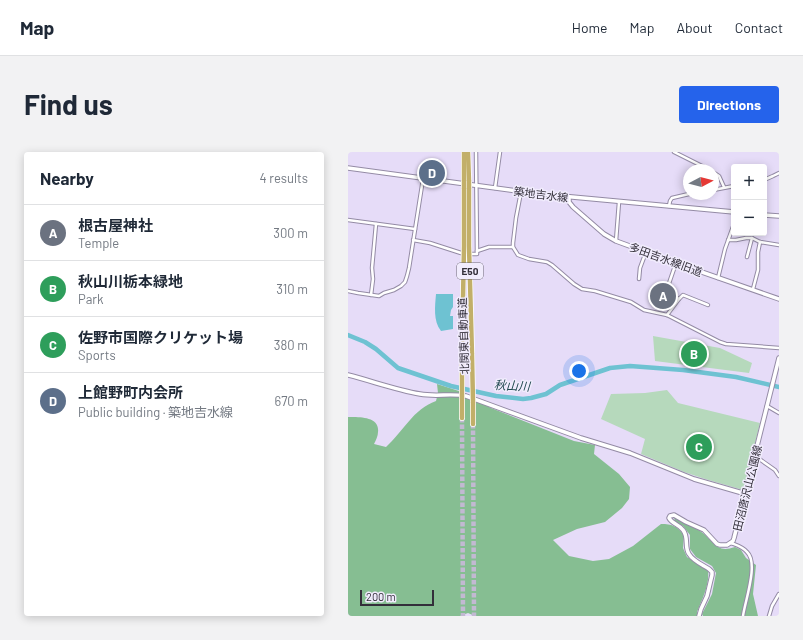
<!DOCTYPE html>
<meta charset="utf-8">
<style>
:root{--surface:#fff;--page:#f2f2f3;--text:#1f2937;--muted:#747a83;--line:#e0e1e3;--accent:#2563eb}
body{margin:0;font-family:Barlow,"Noto Sans JP",sans-serif;background:var(--page);color:var(--text)}
.controls{position:absolute;right:12px;top:12px;display:grid;overflow:hidden;border-radius:4px;box-shadow:0 2px 10px #0003}
.controls button{width:36px;height:36px;display:grid;place-items:center;padding:0;border:0;border-bottom:1px solid var(--line);background:var(--surface);color:var(--text);font:20px sans-serif}
.compass{position:absolute;left:335px;top:12px;width:36px;height:36px;border-radius:50%;background:var(--surface);box-shadow:0 2px 10px #0003;rotate:83deg}
.scale{position:absolute;left:12px;bottom:10px;width:74px;box-sizing:border-box;padding-left:4px;border:2px solid #332f3a;border-top:0;font-size:11px;line-height:14px;white-space:nowrap;color:#332f3a;-webkit-text-stroke:3px #f1ecfd;paint-order:stroke}
.you{position:absolute;left:231px;top:219px;width:14px;height:14px;margin:-10px;border:3px solid #fff;border-radius:50%;background:#1a73e8;box-shadow:0 0 0 6px #1a73e833}
.badge{display:grid;place-items:center;width:26px;height:26px;border-radius:50%;background:var(--accent);color:#fff;font-size:13px;font-weight:700}
.pin{position:absolute;translate:-50% -50%;border:2px solid #fff;box-shadow:0 1px 4px #0006}
.list{margin:0;padding:0;list-style:none}
h2{display:flex;justify-content:space-between;align-items:center;height:52px;margin:0;padding:0 16px;font-size:17px}
h2 small{font-size:13px;font-weight:400;color:var(--muted)}
.list li{display:grid;grid-template-columns:26px 1fr auto;gap:12px;align-items:center;box-sizing:border-box;height:56px;padding:0 16px;border-top:1px solid var(--line)}
.list b{display:block;font-size:15px;white-space:nowrap}
.list p{margin:0;font-size:13px;white-space:nowrap;color:var(--muted)}
.list em{font-size:13px;font-style:normal;color:var(--muted)}
.map{position:relative;flex:none;width:431px;height:464px;overflow:hidden;border-radius:4px}
header{display:flex;align-items:center;gap:24px;box-sizing:border-box;height:56px;padding:0 20px;background:var(--surface);border-bottom:1px solid var(--line)}
header strong{font-size:19px}
nav{display:flex;gap:22px;margin-inline-start:auto;font-size:14px}
.intro{display:flex;align-items:center;justify-content:space-between;box-sizing:border-box;height:96px;padding:0 24px}
h1{margin:0;font-size:28px}
.button{padding:10px 18px;border-radius:4px;background:var(--accent);color:#fff;font-size:14px;font-weight:700}
main{display:flex;gap:24px;padding:0 24px}
aside{flex:1;background:var(--surface);border-radius:4px;box-shadow:0 2px 10px #0003}
.map>svg:first-child{display:block}
.green{fill:#b6d9bc}
.forest{fill:#86be92}
.water{fill:#6ec2d2}
.lines{fill:none;stroke-linecap:round;stroke-linejoin:round}
.river{stroke:#6ec2d2;stroke-width:4.5}
.highway-tunnel{stroke:#c2b9d2;stroke-width:4.5;stroke-dasharray:4.5 2;stroke-linecap:butt}
.street-casing{stroke:#948ba5;stroke-width:4.5}
.secondary-casing{stroke:#948ba5;stroke-width:5.5}
.highway-casing{stroke:#fff;stroke-width:6}
.street{stroke:#fff;stroke-width:2.5}
.secondary{stroke:#fff;stroke-width:3.5}
.highway{stroke:#c2af69;stroke-width:4.5}
.highway-bridge-casing{stroke:#fff;stroke-width:6;stroke-linecap:butt}
.highway-bridge{stroke:#c2af69;stroke-width:4.5}
.labels{text-anchor:middle;dominant-baseline:central;stroke-width:3;stroke-linejoin:round;paint-order:stroke}
.shield{fill:#f1ecfd;stroke:#6c6874;stroke-width:1}
.shield-label{font-size:10px;font-weight:bold;fill:#332f3a}
.street-label{font-size:11px;fill:#332f3a;stroke:#f1ecfd}
.water-label{font-size:12px;font-style:italic;fill:#1f474e;stroke:#f1ecfd}
</style>
<header>
<strong>Map</strong>
<nav><a>Home</a><a>Map</a><a>About</a><a>Contact</a></nav>
</header>
<div class="intro"><h1>Find us</h1><a class="button">Directions</a></div>
<main>
<aside>
<h2>Nearby<small>4 results</small></h2>
<ul class="list">
<li><span class="badge" style="background:#6b7280">A</span><div><b>根古屋神社</b><p>Temple</p></div><em>300 m</em></li>
<li><span class="badge" style="background:#2e9e5b">B</span><div><b>秋山川栃本緑地</b><p>Park</p></div><em>310 m</em></li>
<li><span class="badge" style="background:#2e9e5b">C</span><div><b>佐野市国際クリケット場</b><p>Sports</p></div><em>380 m</em></li>
<li><span class="badge" style="background:#5c6f8a">D</span><div><b>上館野町内会所</b><p>Public building · 築地吉水線</p></div><em>670 m</em></li>
</ul>
</aside>
<div class="map">
<svg width="431" height="464" viewBox="0 0 431 464">
<rect width="100%" height="100%" fill="#e6dcf8"/>
<g class="green">
<path d="M 305,184 L 372,196 L 404,211 L 401,221 L 307,209 Z"/>
<path d="M 319,238 L 330,251 L 412,271 L 396,337 L 395,338 L 357,327 L 336,320 L 293,302 L 297,287 L 253,267 L 263,242 L 297,241 Z"/>
</g>
<g class="forest">
<path d="M 89,232 L 114,240 L 122,244 L 143,256 L 226,289 L 247,293 L 246,302 L 271,322 L 282,335 L 281,347 L 274,356 L 257,370 L 229,377 L 205,388 L 221,404 L 245,409 L 261,407 L 285,394 L 313,372 C 324,372 329,374 336,383 L 335,396 L 339,405 L 360,418 C 362,432 354,448 349,460 L 350,464 L 127,464 L 120,461 L 112,464 L 0,464 L 0,265 C 10,265 32,264 30,280 C 30,284 28,288 26,292 L 38,295 C 55,280 65,257 88,249 L 90,241 Z"/>
<path d="M 326,366 C 335,370 345,374 352,379 C 366,388 367,402 387,395 L 393,398 L 398,406 L 408,413 L 405,442 L 410,464 L 355,464 L 354,462 L 364,442 L 368,421 L 364,414 L 348,405 L 342,397 L 342,383 L 335,374 L 327,369 Z"/>
</g>
<path class="water" d="M 88,142 L 105,142 L 105,155 L 103,158 L 102,164 L 105,164 L 105,177 L 93,179 C 85,169 87,154 88,142 Z"/>
<g class="lines">
<path class="river" d="M 0,183 L 17,190 L 28,197 L 50,216 L 103,234 L 148,244 L 175,247 L 183,246 L 198,242 L 212,233 L 262,216 L 282,214 L 335,218 L 388,225 L 431,235"/>
<g class="highway-tunnel">
<path d="M 114,266 L 115,464"/>
<path d="M 125,272 L 126,464"/>
</g>
<defs>
<g id="street">
<path d="M 326,0 L 362,18"/>
<path d="M 365,20 L 371,24 L 376,35"/>
<path d="M 416,28 L 425,24 L 431,21"/>
<path d="M 147,36 L 152,0"/>
<path d="M 365,38 L 386,34"/>
<path d="M 173,40 L 168,66 L 165,91 L 165,95 L 170,103 L 181,107 L 199,110 L 204,113 L 226,132 L 234,137 L 247,139 L 283,150 L 296,158 L 319,163 L 372,190 L 378,192 L 431,196"/>
<path d="M 321,54 L 322,49 L 324,46 L 341,42"/>
<path d="M 0,68 L 67,77"/>
<path d="M 65,88 L 82,91 L 113,101"/>
<path d="M 380,88 L 388,88 L 398,86 L 404,86 L 412,90 L 431,93"/>
<path d="M 268,89 L 271,50"/>
<path d="M 129,99 L 141,95 L 165,95"/>
<path d="M 124,102 L 129,102 L 128,0"/>
<path d="M 399,105 L 404,86"/>
<path d="M 328,111 L 318,140 L 331,147"/>
<path d="M 370,126 L 377,97 L 386,72"/>
<path d="M 291,127 L 292,116 L 298,100"/>
<path d="M 405,137 L 410,118 L 410,100 L 412,90"/>
<path d="M 0,139 L 10,141 L 31,144 L 36,141 L 46,138 L 53,134 L 57,130 L 59,124 L 61,116 L 75,27"/>
<path d="M 23,143 L 25,127 L 24,116 L 28,72"/>
<path d="M 319,163 L 331,147 L 335,143 L 360,153"/>
<path d="M 419,254 L 431,261"/>
<path d="M 407,304 L 427,318 L 431,324"/>
<path d="M 383,391 C 388,393 395,395 399,400 C 411,411 397,449 395,464"/>
<path d="M 421,464 L 424,454 L 431,442"/>
</g>
<g id="secondary">
<path d="M 0,16 L 192,42 L 386,60"/>
<path d="M 221,45 L 221,50 L 225,55 L 256,82 L 268,89 L 328,111 L 431,147"/>
<path d="M 416,63 L 431,64"/>
<path d="M 0,223 C 24,229 48,238 72,242 C 88,245 103,241 118,244 L 233,286 L 282,301 L 346,327 L 398,342"/>
<path d="M 351,464 L 353,457 L 359,444 L 364,423 L 364,420 L 361,417 C 355,413 345,409 341,402 C 336,395 341,385 335,378 C 331,372 324,372 321,366 L 322,364 L 326,363 L 338,370 L 356,378 L 369,392 L 372,393 L 379,393 L 385,389 L 386,386 L 431,206"/>
</g>
<g id="highway">
<path d="M 120,0 L 121,29"/>
<path d="M 116,29 L 116,0"/>
<path d="M 121,36 L 121,94 L 124,202"/>
<path d="M 114,201 L 116,94 L 116,36"/>
<path d="M 114,246 L 114,266"/>
<path d="M 125,250 L 125,272"/>
</g>
</defs>
<use href="#street" class="street-casing"/>
<use href="#secondary" class="secondary-casing"/>
<use href="#highway" class="highway-casing"/>
<use href="#street" class="street"/>
<use href="#secondary" class="secondary"/>
<use href="#highway" class="highway"/>
<defs>
<g id="highway-bridge">
<path d="M 116,29 L 116,36"/>
<path d="M 121,29 L 121,36"/>
<path d="M 124,202 L 125,250"/>
<path d="M 114,246 L 114,201"/>
</g>
</defs>
<use href="#highway-bridge" class="highway-bridge-casing"/>
<use href="#highway-bridge" class="highway-bridge"/>
</g>
<g class="labels">
<rect class="shield" x="109" y="111" width="26" height="16" rx="3"/>
<g class="shield-label">
<text x="122" y="119">E50</text>
</g>
<g class="street-label">
<text transform="translate(193 42) rotate(7)">築地吉水線</text>
<text transform="translate(318 107) rotate(20)">多田吉水線旧道</text>
<text transform="translate(115 184) rotate(-92)">北関東自動車道</text>
<text transform="translate(399 336) rotate(-76)">田沼唐沢山公園線</text>
</g>
<g class="water-label">
<text transform="translate(164 233) rotate(3)">秋山川</text>
</g>
</g>
</svg>
<div class="controls">
<button>+</button>
<button>−</button>
</div>
<svg class="compass" viewBox="-18 -18 36 36"><path d="M0-13l5 13h-10z" fill="#e53935"/><path d="M0 13l5-13h-10z" fill="#747a83"/></svg>
<div class="scale">200 m</div>
<div class="you"></div>
<div class="pin badge" style="left:315px;top:144px;background:#6b7280">A</div>
<div class="pin badge" style="left:346px;top:202px;background:#2e9e5b">B</div>
<div class="pin badge" style="left:351px;top:295px;background:#2e9e5b">C</div>
<div class="pin badge" style="left:84px;top:21px;background:#5c6f8a">D</div>
</div>
</main>
